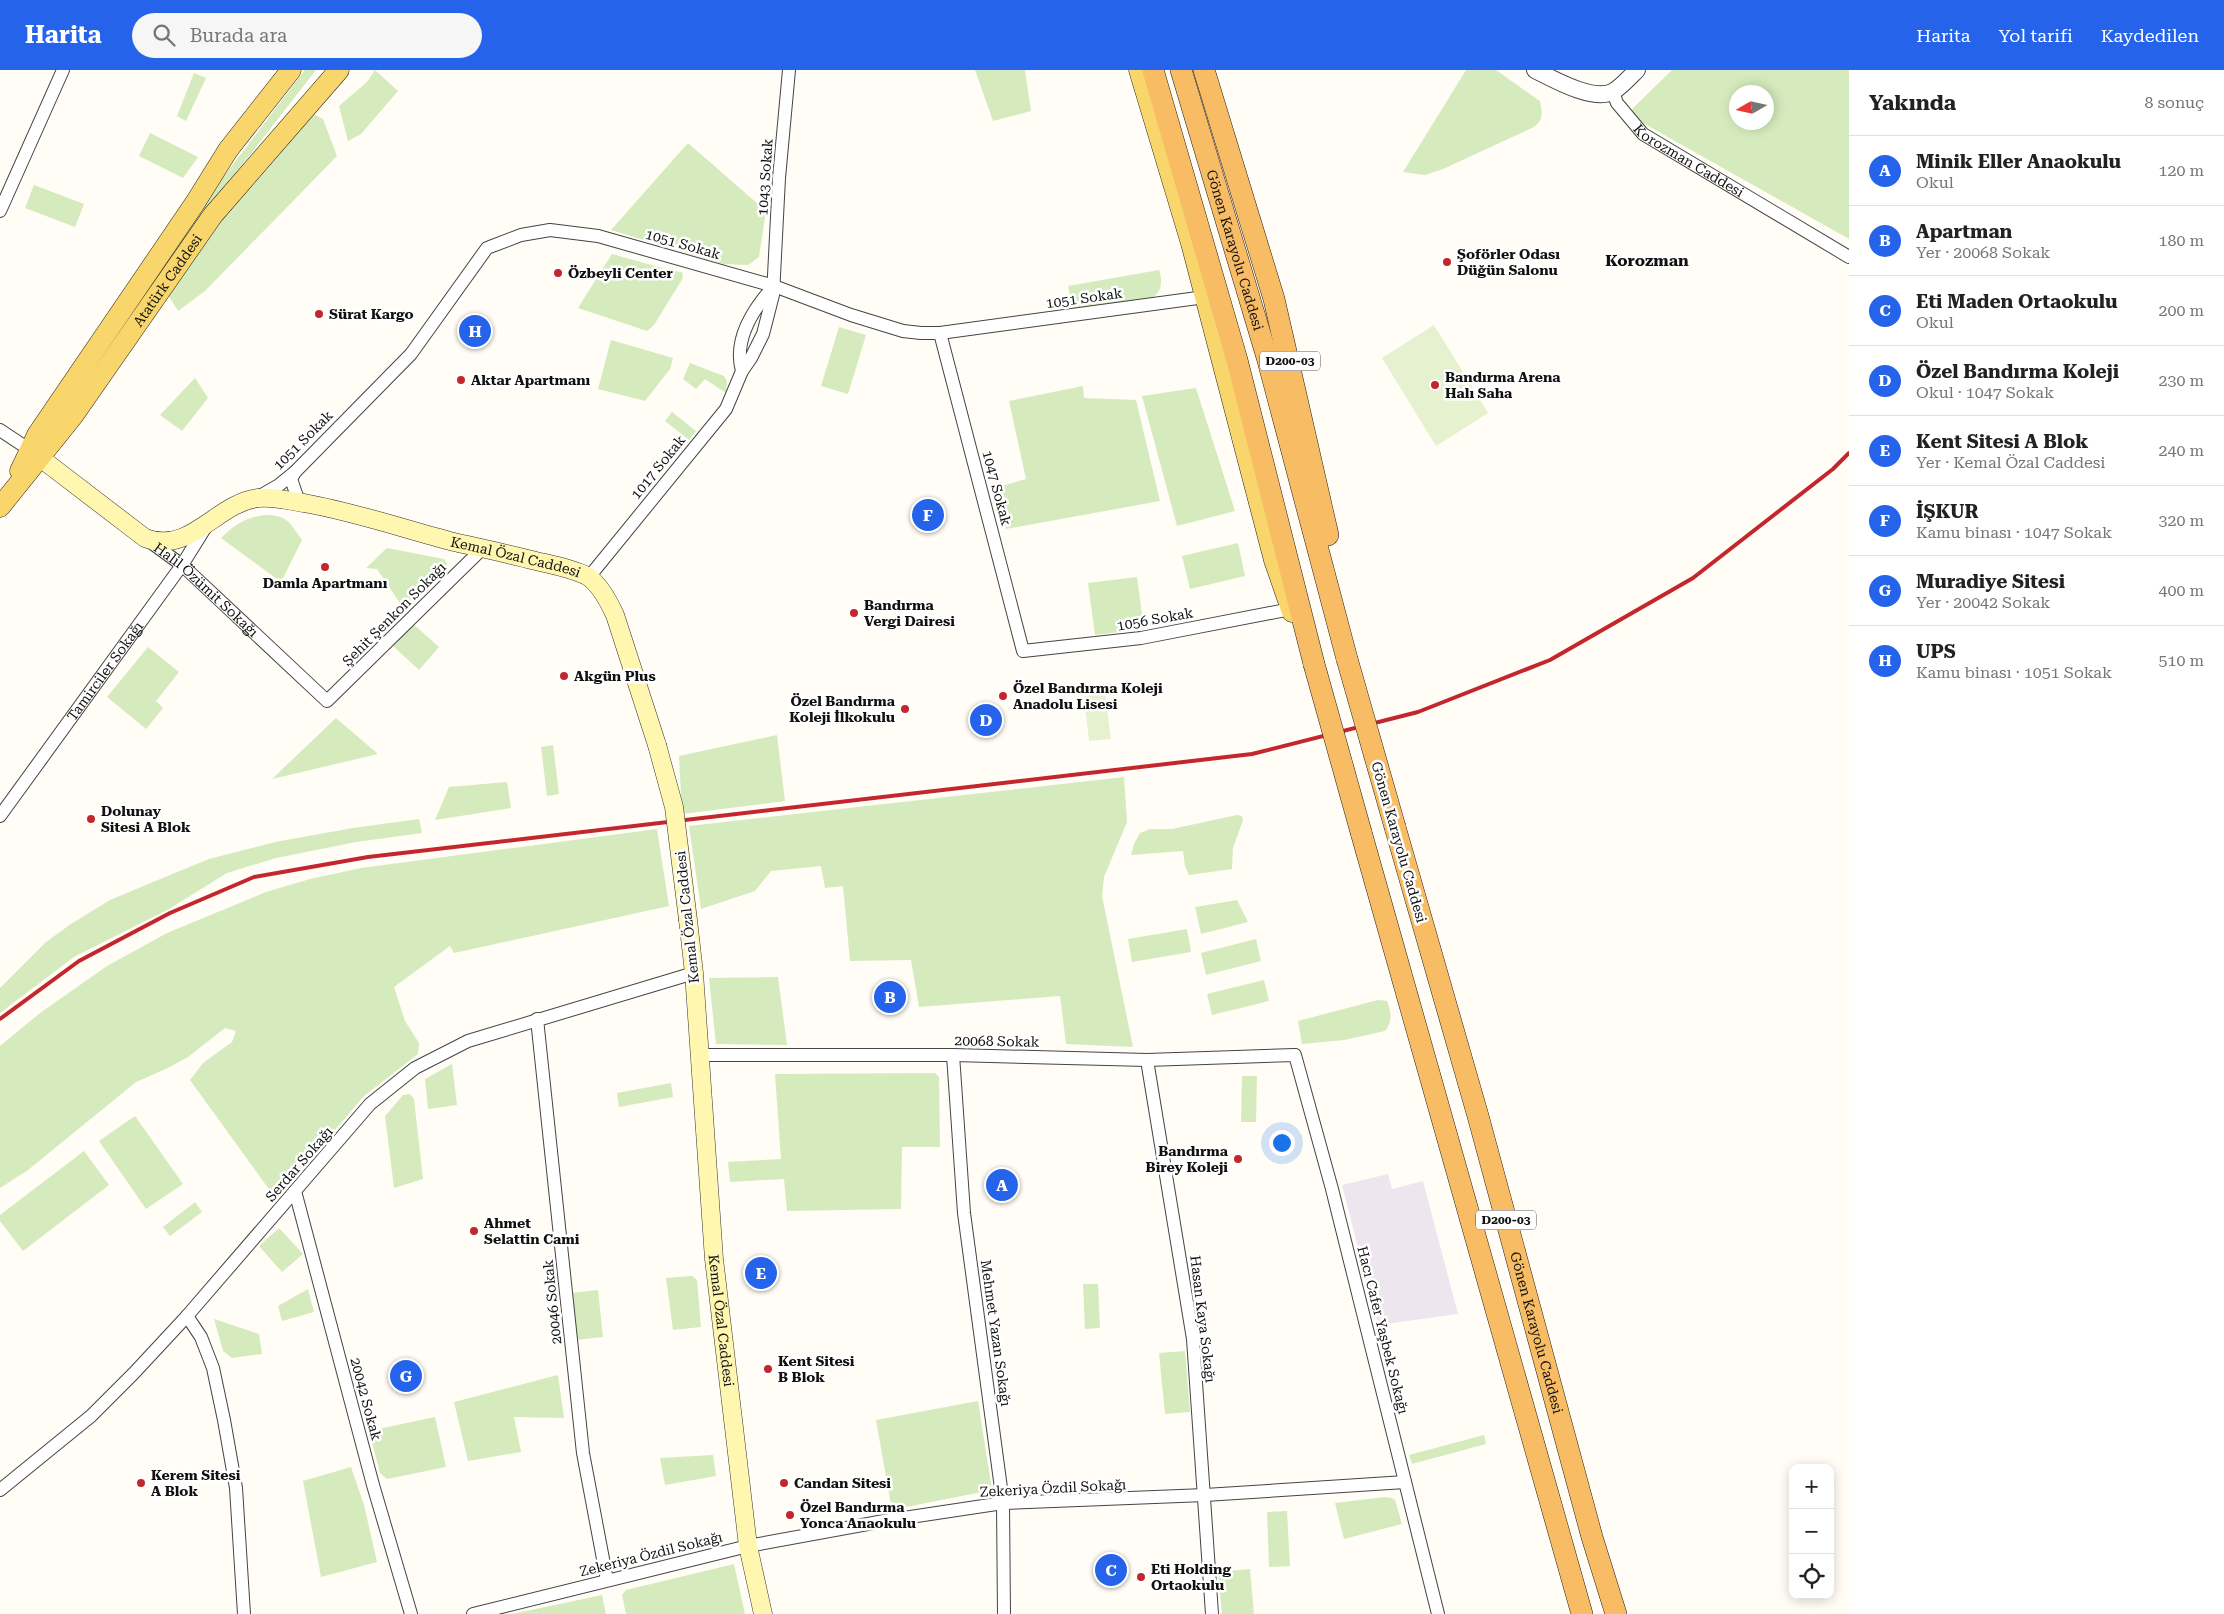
<!DOCTYPE html>
<html lang="tr">
<meta charset="utf-8">
<style>
:root{--surface:#fff;--page:#f6f6f6;--text:#222;--muted:#767676;--line:#e0e0e0;--accent:#2563eb}
body{margin:0;font-family:"Roboto Serif",serif;background:var(--page);color:var(--text)}
.controls{position:absolute;right:15px;bottom:15px;display:grid;overflow:hidden;border-radius:10px;box-shadow:0 2px 12px #0003}
.controls button{width:45px;height:45px;display:grid;place-items:center;padding:0;border:0;border-bottom:1px solid var(--line);background:var(--surface);color:var(--text);font:25px sans-serif}
.compass{position:absolute;left:1729px;top:15px;width:45px;height:45px;border-radius:50%;background:var(--surface);box-shadow:0 2px 12px #0003;rotate:261deg}
.you{position:absolute;left:1281px;top:1072px;width:18px;height:18px;margin:-12px;border:4px solid #fff;border-radius:50%;background:#1a73e8;box-shadow:0 0 0 8px #1a73e833}
.badge{display:grid;place-items:center;width:32px;height:32px;border-radius:50%;background:var(--accent);color:#fff;font-size:16px;font-weight:700}
.pin{position:absolute;translate:-50% -50%;border:2px solid #fff;box-shadow:0 1px 5px #0006}
.list{margin:0;padding:0;list-style:none}
h2{display:flex;justify-content:space-between;align-items:center;height:65px;margin:0;padding:0 20px;font-size:21px}
h2 small{font-size:16px;font-weight:400;color:var(--muted)}
.list li{display:grid;grid-template-columns:32px 1fr auto;gap:15px;align-items:center;box-sizing:border-box;height:70px;padding:0 20px;border-top:1px solid var(--line)}
.list b{display:block;font-size:19px;white-space:nowrap}
.list p{margin:0;font-size:16px;white-space:nowrap;color:var(--muted)}
.list em{font-size:16px;font-style:normal;color:var(--muted)}
.icon{flex:none;width:28px;height:28px;fill:none;stroke:currentColor;stroke-width:2;stroke-linecap:round;stroke-linejoin:round}
.map{position:relative;flex:none;width:1849px;height:1544px;overflow:hidden}
header{display:flex;align-items:center;gap:30px;box-sizing:border-box;height:70px;padding:0 25px;background:var(--accent);color:#fff}
header strong{font-size:24px}
nav{display:flex;gap:28px;margin-inline-start:auto;font-size:18px}
.search{width:350px;height:45px;background:var(--page);display:flex;align-items:center;gap:12px;box-sizing:border-box;padding:0 18px;border-radius:28px;color:var(--muted);font-size:19px}
main{display:flex}
aside{flex:1;background:var(--surface)}
.map>svg:first-child{display:block}
.industrial{fill:#eee6ef}
.green{fill:#d5ebbd;fill-rule:evenodd}
.pitch{fill:#e6f2cf}
.lines{fill:none;stroke-linecap:round;stroke-linejoin:round}
.minor-casing{stroke:#444;stroke-width:14}
.tertiary-casing{stroke:#444;stroke-width:18}
.secondary-casing{stroke:#333;stroke-width:19}
.primary-casing{stroke:#222;stroke-width:21}
.trunk-casing{stroke:#222;stroke-width:22}
.minor{stroke:#fff;stroke-width:12}
.tertiary{stroke:#fff;stroke-width:16}
.secondary{stroke:#fff6b0;stroke-width:18}
.primary{stroke:#f9d66b;stroke-width:20}
.trunk{stroke:#f7bc64;stroke-width:21}
.rail{stroke:#c4262e;stroke-width:4}
.secondary-bridge-casing{stroke:#333;stroke-width:19;stroke-linecap:butt}
.trunk-bridge-casing{stroke:#222;stroke-width:22;stroke-linecap:butt}
.secondary-bridge{stroke:#fff6b0;stroke-width:18}
.trunk-bridge{stroke:#f7bc64;stroke-width:21}
.poi-dot{fill:#c4262e;stroke:#fff;stroke-width:2}
.labels{text-anchor:middle;dominant-baseline:central;stroke-width:5;stroke-linejoin:round;paint-order:stroke}
.shield{fill:#fff;stroke:#585858;stroke-width:1}
.shield-label{font-size:12px;font-weight:bold;fill:#111}
.street-label{font-size:14px;fill:#111;stroke:#fff}
.poi-label{font-size:14px;font-weight:bold;fill:#111;stroke:#fff;text-anchor:start}
.quarter-label{font-size:16px;font-weight:bold;fill:#111;stroke:#fff}
</style>
<header>
<strong>Harita</strong>
<div class="search"><svg class="icon" aria-label="search" viewBox="0 0 24 24"><circle cx="10" cy="10" r="6"/><path d="M15 15l6 6"/></svg>Burada ara</div>
<nav><a>Harita</a><a>Yol tarifi</a><a>Kaydedilen</a></nav>
</header>
<main>
<div class="map">
<svg width="1849" height="1544" viewBox="0 0 1849 1544">
<rect width="100%" height="100%" fill="#fffdf5"/>
<path class="industrial" d="M 1388,1104 L 1392,1119 L 1423,1111 L 1458,1244 L 1378,1255 L 1342,1115 Z"/>
<g class="green">
<path d="M 305,0 L 316,0 L 192,159 L 134,238 L 209,126 Z"/>
<path d="M 375,0 L 398,21 L 361,64 L 348,71 L 339,36 L 367,12 Z"/>
<path d="M 975,0 L 1025,0 L 1031,41 L 993,51 Z"/>
<path d="M 1466,0 L 1496,0 L 1540,31 C 1542,43 1544,49 1534,57 L 1443,99 L 1425,105 L 1403,102 Z"/>
<path d="M 1672,0 L 1849,0 L 1849,169 L 1627,44 ZM 1736,22 L 1766,22 L 1766,52 L 1736,52 Z"/>
<path d="M 194,3 L 206,8 L 186,51 L 177,46 Z"/>
<path d="M 314,44 L 323,49 L 337,86 L 205,221 L 178,241 L 168,225 L 229,138 Z"/>
<path d="M 150,63 L 198,87 L 183,108 L 139,86 Z"/>
<path d="M 688,73 L 766,141 L 759,187 L 748,195 L 723,194 L 611,160 Z"/>
<path d="M 34,115 L 84,134 L 75,157 L 25,138 Z"/>
<path d="M 612,184 L 673,201 L 682,202 L 683,208 L 654,255 L 647,261 L 578,238 Z"/>
<path d="M 1159,200 C 1163,210 1162,222 1152,228 C 1144,234 1088,240 1074,242 L 1068,216 Z"/>
<path d="M 839,257 L 866,265 L 848,324 L 821,316 Z"/>
<path d="M 611,270 L 673,288 L 670,299 L 645,331 L 598,319 Z"/>
<path d="M 690,293 L 724,306 L 727,311 L 726,323 L 705,309 L 696,319 L 683,309 Z"/>
<path d="M 195,308 L 208,328 L 182,361 L 160,345 Z"/>
<path d="M 1083,316 L 1084,328 L 1136,330 L 1160,431 L 1006,459 L 994,418 L 1026,409 L 1009,331 Z"/>
<path d="M 1196,318 L 1235,441 L 1177,456 L 1142,326 Z"/>
<path d="M 672,342 L 696,361 L 689,370 L 665,351 Z"/>
<path d="M 264,445 C 288,445 289,452 302,470 L 281,512 L 221,468 C 234,455 245,448 264,445 Z"/>
<path d="M 1238,473 L 1245,506 L 1190,519 L 1182,486 Z"/>
<path d="M 387,478 L 444,489 L 447,494 L 446,501 L 406,542 L 377,499 L 366,498 Z"/>
<path d="M 1137,507 L 1144,559 L 1095,565 L 1088,513 Z"/>
<path d="M 412,553 L 439,577 L 419,600 L 393,576 Z"/>
<path d="M 148,577 L 179,602 L 156,631 L 163,638 L 146,659 L 107,627 Z"/>
<path d="M 336,648 L 378,684 L 272,709 Z"/>
<path d="M 777,665 L 785,731 L 682,744 L 679,686 Z"/>
<path d="M 553,675 L 559,724 L 547,726 L 541,677 Z"/>
<path d="M 1124,707 L 1127,752 L 1104,807 L 1102,826 L 1133,977 L 1066,974 L 1060,926 L 919,937 L 911,890 L 850,891 L 843,816 L 825,818 L 821,796 L 771,801 L 755,821 L 701,839 L 689,756 Z"/>
<path d="M 507,712 L 511,738 L 435,750 L 449,717 Z"/>
<path d="M 1237,745 L 1242,746 L 1243,750 L 1233,778 L 1232,799 L 1189,805 L 1185,796 L 1183,781 L 1131,785 L 1134,774 L 1140,763 L 1150,759 L 1172,759 Z"/>
<path d="M 419,749 L 422,763 L 356,772 L 276,788 L 227,803 L 169,839 L 74,887 L 0,943 L 0,918 L 46,872 L 71,854 L 110,830 L 165,807 L 209,789 L 275,772 L 353,758 Z"/>
<path d="M 657,759 L 669,836 L 454,883 L 450,876 L 394,917 L 405,951 L 419,973 L 418,984 L 364,1026 L 276,1129 L 190,1010 L 203,993 L 232,972 L 236,961 L 225,958 L 188,987 L 168,998 L 136,1012 L 28,1100 L 0,1118 L 0,976 L 40,943 L 107,896 L 167,863 L 266,822 L 310,809 L 361,798 Z"/>
<path d="M 1237,830 L 1248,852 L 1201,864 L 1195,837 Z"/>
<path d="M 1187,859 L 1191,882 L 1132,892 L 1128,869 Z"/>
<path d="M 1256,869 L 1261,891 L 1206,905 L 1201,883 Z"/>
<path d="M 778,907 L 787,975 L 716,974 L 709,908 Z"/>
<path d="M 1264,910 L 1269,931 L 1212,945 L 1207,924 Z"/>
<path d="M 1378,930 L 1387,931 C 1391,942 1393,951 1385,961 L 1344,970 L 1302,974 L 1298,951 Z"/>
<path d="M 452,994 L 457,1035 L 428,1039 L 425,1009 Z"/>
<path d="M 935,1003 L 939,1007 L 940,1077 L 902,1077 L 901,1139 L 787,1141 L 784,1109 L 730,1112 L 728,1092 L 781,1089 L 775,1004 Z"/>
<path d="M 1242,1006 L 1257,1006 L 1256,1052 L 1241,1052 Z"/>
<path d="M 671,1013 L 673,1027 L 619,1037 L 617,1023 Z"/>
<path d="M 410,1024 L 414,1029 L 423,1109 L 394,1118 L 385,1046 L 403,1025 Z"/>
<path d="M 135,1046 L 183,1114 L 146,1139 L 99,1071 Z"/>
<path d="M 84,1081 L 109,1115 L 23,1181 L 0,1151 L 0,1145 Z"/>
<path d="M 195,1132 L 202,1142 L 170,1166 L 163,1157 Z"/>
<path d="M 279,1158 L 303,1184 L 282,1202 L 259,1176 Z"/>
<path d="M 692,1206 L 697,1210 L 701,1257 L 673,1260 L 666,1208 Z"/>
<path d="M 1083,1214 L 1098,1214 L 1100,1258 L 1085,1259 Z"/>
<path d="M 308,1219 L 314,1242 L 282,1251 L 278,1236 Z"/>
<path d="M 598,1220 L 603,1267 L 576,1270 L 570,1223 Z"/>
<path d="M 214,1249 L 259,1264 L 262,1284 L 232,1288 L 223,1281 Z"/>
<path d="M 1185,1281 L 1190,1342 L 1165,1344 L 1159,1283 Z"/>
<path d="M 558,1305 L 564,1348 L 514,1347 L 521,1382 L 468,1391 L 454,1332 Z"/>
<path d="M 978,1331 L 992,1420 L 896,1439 L 891,1435 L 876,1350 Z"/>
<path d="M 435,1347 L 446,1397 L 387,1409 L 380,1403 L 369,1361 Z"/>
<path d="M 1484,1365 L 1486,1374 L 1412,1394 L 1409,1385 Z"/>
<path d="M 713,1385 L 716,1406 L 665,1415 L 660,1388 Z"/>
<path d="M 351,1397 L 364,1435 L 377,1492 L 321,1507 L 303,1411 Z"/>
<path d="M 1385,1427 L 1392,1428 L 1395,1430 L 1402,1454 L 1344,1469 L 1335,1433 Z"/>
<path d="M 1287,1441 L 1290,1496 L 1269,1497 L 1267,1442 Z"/>
<path d="M 734,1494 L 745,1544 L 626,1544 L 622,1525 L 626,1520 Z"/>
<path d="M 1250,1499 L 1254,1544 L 1222,1544 L 1218,1502 Z"/>
<path d="M 602,1525 L 606,1544 L 512,1544 Z"/>
</g>
<g class="pitch">
<path d="M 1434,255 L 1488,343 L 1436,376 L 1382,288 Z"/>
<path d="M 1105,623 L 1111,669 L 1089,671 L 1084,626 Z"/>
</g>
<g class="lines">
<defs>
<g id="minor">
<path id="s1" d="M 1613,22 L 1617,33 L 1643,64 L 1849,187"/>
<path d="M 0,141 L 63,0"/>
<path d="M 940,263 L 1023,581 L 1141,568 L 1291,539"/>
<path d="M 742,301 C 733,269 753,239 774,216"/>
<path d="M 0,360 L 30,380"/>
<path d="M 295,402 L 291,409 L 299,432"/>
<path d="M 260,426 L 279,415 L 295,402 L 411,284 L 487,178 L 521,165 L 550,160 L 598,166 L 774,216 L 851,245 L 903,261 L 921,263 L 940,263 L 1205,227"/>
<path id="s2" d="M 149,471 L 182,495 L 327,631 L 483,478"/>
<path d="M 589,507 L 726,339 L 742,301 L 751,288 L 763,264 L 773,225 L 779,108 L 789,0"/>
<path id="s3" d="M 0,746 L 182,495 L 207,455"/>
<path d="M 537,949 L 583,1383 L 607,1510"/>
<path d="M 699,985 L 953,985 L 1147,990 L 1295,985 L 1332,1119 L 1438,1544"/>
<path d="M 953,985 L 964,1143 L 1003,1433 L 1004,1544"/>
<path d="M 1147,990 L 1193,1269 L 1212,1544"/>
<path d="M 295,1121 L 373,1415 L 411,1544"/>
<path d="M 187,1246 L 201,1267 L 213,1298 L 224,1350 L 236,1418 L 244,1544"/>
<path d="M 0,1420 L 91,1346 L 134,1303 L 187,1246 L 370,1034 L 415,998 L 468,971 L 694,903"/>
<path d="M 473,1544 L 748,1476 L 884,1451 L 1003,1433 L 1205,1425 L 1405,1412"/>
</g>
<path id="tertiary" d="M 1535,0 C 1553,9 1595,33 1614,21 C 1622,16 1630,7 1637,0"/>
<g id="secondary">
<path id="s4" d="M 30,380 L 145,468 C 191,485 216,433 258,428 C 274,426 288,431 304,433 C 355,442 404,459 454,472 C 481,478 509,484 536,491 C 553,495 571,498 587,506 C 600,514 609,532 615,545 L 657,675"/>
<path id="s5" d="M 688,850 L 694,903 L 714,1189 L 748,1476 L 763,1544"/>
</g>
<g id="primary">
<path d="M 1139,0 L 1191,173 L 1274,490 L 1292,542"/>
<path d="M 20,401 L 37,365 L 195,133 L 228,80 L 291,0"/>
<path id="s6" d="M 0,437 L 73,346 L 213,145 L 339,0"/>
</g>
<g id="trunk">
<path d="M 1153,0 L 1237,290 L 1314,594"/>
<path id="s7" d="M 1181,0 L 1267,287 L 1347,589"/>
<path d="M 1204,0 L 1274,229 L 1328,465"/>
<path id="s8" d="M 1395,757 L 1478,1046 L 1592,1467 L 1616,1544"/>
<path d="M 1361,762 L 1582,1544"/>
</g>
</defs>
<use href="#minor" class="minor-casing"/>
<use href="#tertiary" class="tertiary-casing"/>
<use href="#secondary" class="secondary-casing"/>
<use href="#primary" class="primary-casing"/>
<use href="#trunk" class="trunk-casing"/>
<use href="#minor" class="minor"/>
<use href="#tertiary" class="tertiary"/>
<use href="#secondary" class="secondary"/>
<use href="#primary" class="primary"/>
<use href="#trunk" class="trunk"/>
<path class="rail" d="M 0,949 L 79,891 L 170,843 L 254,807 L 368,787 L 1252,684 L 1418,642 L 1550,590 L 1693,508 L 1833,399 L 1849,383"/>
<defs>
<path id="secondary-bridge" d="M 657,675 L 674,737 L 688,850"/>
<g id="trunk-bridge">
<path d="M 1347,589 L 1395,757"/>
<path d="M 1314,594 L 1361,762"/>
</g>
</defs>
<use href="#secondary-bridge" class="secondary-bridge-casing"/>
<use href="#trunk-bridge" class="trunk-bridge-casing"/>
<use href="#secondary-bridge" class="secondary-bridge"/>
<use href="#trunk-bridge" class="trunk-bridge"/>
</g>
<g class="poi-dot">
<circle cx="1447" cy="192" r="5"/>
<circle cx="558" cy="203" r="5"/>
<circle cx="319" cy="244" r="5"/>
<circle cx="461" cy="310" r="5"/>
<circle cx="1435" cy="315" r="5"/>
<circle cx="325" cy="497" r="5"/>
<circle cx="854" cy="543" r="5"/>
<circle cx="564" cy="606" r="5"/>
<circle cx="1003" cy="626" r="5"/>
<circle cx="905" cy="639" r="5"/>
<circle cx="91" cy="749" r="5"/>
<circle cx="1238" cy="1089" r="5"/>
<circle cx="474" cy="1161" r="5"/>
<circle cx="768" cy="1299" r="5"/>
<circle cx="141" cy="1413" r="5"/>
<circle cx="784" cy="1413" r="5"/>
<circle cx="790" cy="1445" r="5"/>
<circle cx="1141" cy="1507" r="5"/>
</g>
<g class="labels">
<g class="shield">
<rect x="1260" y="281.5" width="60" height="19" rx="4"/>
<rect x="1476" y="1140.5" width="60" height="19" rx="4"/>
</g>
<g class="shield-label">
<text x="1290" y="291">D200-03</text>
<text x="1506" y="1150">D200-03</text>
</g>
<g class="street-label">
<text stroke="none"><textPath href="#s1" startOffset="105">Korozman Caddesi</textPath></text>
<text transform="translate(765 107) rotate(-86)">1043 Sokak</text>
<text transform="translate(683 174) rotate(16)">1051 Sokak</text>
<text stroke="none"><textPath href="#s7" startOffset="188">Gönen Karayolu Caddesi</textPath></text>
<text stroke="none"><textPath href="#s6" startOffset="282">Atatürk Caddesi</textPath></text>
<text transform="translate(1084 228) rotate(-8)">1051 Sokak</text>
<text transform="translate(303 370) rotate(-45)">1051 Sokak</text>
<text transform="translate(658 397) rotate(-51)">1017 Sokak</text>
<text transform="translate(997 418) rotate(75)">1047 Sokak</text>
<text stroke="none"><textPath href="#s4" startOffset="534">Kemal Özal Caddesi</textPath></text>
<text stroke="none"><textPath href="#s2" startOffset="75">Halil Özümit Sokağı</textPath></text>
<text transform="translate(394 544) rotate(-45)">Şehit Şenkon Sokağı</text>
<text transform="translate(1155 549) rotate(-10)">1056 Sokak</text>
<text stroke="none"><textPath href="#s3" startOffset="179">Tamirciler Sokağı</textPath></text>
<text transform="translate(1399 772) rotate(74)">Gönen Karayolu Caddesi</text>
<text transform="translate(687 847) rotate(-96)">Kemal Özal Caddesi</text>
<text transform="translate(997 971) rotate(1)">20068 Sokak</text>
<text transform="translate(299 1094) rotate(-49)">Serdar Sokağı</text>
<text transform="translate(552 1232) rotate(-96)">20046 Sokak</text>
<text transform="translate(1203 1249) rotate(83)">Hasan Kaya Sokağı</text>
<text stroke="none"><textPath href="#s5" startOffset="402">Kemal Özal Caddesi</textPath></text>
<text transform="translate(1383 1260) rotate(76)">Hacı Cafer Yaşbek Sokağı</text>
<text transform="translate(996 1263) rotate(82)">Mehmet Yazan Sokağı</text>
<text stroke="none"><textPath href="#s8" startOffset="525">Gönen Karayolu Caddesi</textPath></text>
<text transform="translate(366 1329) rotate(75)">20042 Sokak</text>
<text transform="translate(1053 1418) rotate(-3)">Zekeriya Özdil Sokağı</text>
<text transform="translate(651 1484) rotate(-14)">Zekeriya Özdil Sokağı</text>
</g>
<g class="poi-label">
<text x="1457" y="184">Şoförler Odası<tspan x="1457" dy="16">Düğün Salonu</tspan></text>
<text x="568" y="203">Özbeyli Center</text>
<text x="329" y="244">Sürat Kargo</text>
<text x="1445" y="307">Bandırma Arena<tspan x="1445" dy="16">Halı Saha</tspan></text>
<text x="471" y="310">Aktar Apartmanı</text>
<text x="325" y="513" text-anchor="middle">Damla Apartmanı</text>
<text x="864" y="535">Bandırma<tspan x="864" dy="16">Vergi Dairesi</tspan></text>
<text x="574" y="606">Akgün Plus</text>
<text x="1013" y="618">Özel Bandırma Koleji<tspan x="1013" dy="16">Anadolu Lisesi</tspan></text>
<text x="895" y="631" text-anchor="end">Özel Bandırma<tspan x="895" dy="16">Koleji İlkokulu</tspan></text>
<text x="101" y="741">Dolunay<tspan x="101" dy="16">Sitesi A Blok</tspan></text>
<text x="1228" y="1081" text-anchor="end">Bandırma<tspan x="1228" dy="16">Birey Koleji</tspan></text>
<text x="484" y="1153">Ahmet<tspan x="484" dy="16">Selattin Cami</tspan></text>
<text x="778" y="1291">Kent Sitesi<tspan x="778" dy="16">B Blok</tspan></text>
<text x="151" y="1405">Kerem Sitesi<tspan x="151" dy="16">A Blok</tspan></text>
<text x="794" y="1413">Candan Sitesi</text>
<text x="800" y="1437">Özel Bandırma<tspan x="800" dy="16">Yonca Anaokulu</tspan></text>
<text x="1151" y="1499">Eti Holding<tspan x="1151" dy="16">Ortaokulu</tspan></text>
</g>
<g class="quarter-label">
<text x="1647" y="190">Korozman</text>
</g>
</g>
</svg>
<div class="controls">
<button>+</button>
<button>−</button>
<button><svg class="icon" aria-label="locate" viewBox="0 0 24 24"><circle cx="12" cy="12" r="6"/><path d="M12 2v4M12 18v4M2 12h4M18 12h4"/></svg></button>
</div>
<svg class="compass" viewBox="-18 -18 36 36"><path d="M0-13l5 13h-10z" fill="#e53935"/><path d="M0 13l5-13h-10z" fill="#767676"/></svg>
<div class="you"></div>
<div class="pin badge" style="left:1002px;top:1115px">A</div>
<div class="pin badge" style="left:890px;top:927px">B</div>
<div class="pin badge" style="left:1111px;top:1500px">C</div>
<div class="pin badge" style="left:986px;top:650px">D</div>
<div class="pin badge" style="left:761px;top:1203px">E</div>
<div class="pin badge" style="left:928px;top:445px">F</div>
<div class="pin badge" style="left:406px;top:1306px">G</div>
<div class="pin badge" style="left:475px;top:261px">H</div>
</div>
<aside>
<h2>Yakında<small>8 sonuç</small></h2>
<ul class="list">
<li><span class="badge">A</span><div><b>Minik Eller Anaokulu</b><p>Okul</p></div><em>120 m</em></li>
<li><span class="badge">B</span><div><b>Apartman</b><p>Yer · 20068 Sokak</p></div><em>180 m</em></li>
<li><span class="badge">C</span><div><b>Eti Maden Ortaokulu</b><p>Okul</p></div><em>200 m</em></li>
<li><span class="badge">D</span><div><b>Özel Bandırma Koleji</b><p>Okul · 1047 Sokak</p></div><em>230 m</em></li>
<li><span class="badge">E</span><div><b>Kent Sitesi A Blok</b><p>Yer · Kemal Özal Caddesi</p></div><em>240 m</em></li>
<li><span class="badge">F</span><div><b>İŞKUR</b><p>Kamu binası · 1047 Sokak</p></div><em>320 m</em></li>
<li><span class="badge">G</span><div><b>Muradiye Sitesi</b><p>Yer · 20042 Sokak</p></div><em>400 m</em></li>
<li><span class="badge">H</span><div><b>UPS</b><p>Kamu binası · 1051 Sokak</p></div><em>510 m</em></li>
</ul>
</aside>
</main>
